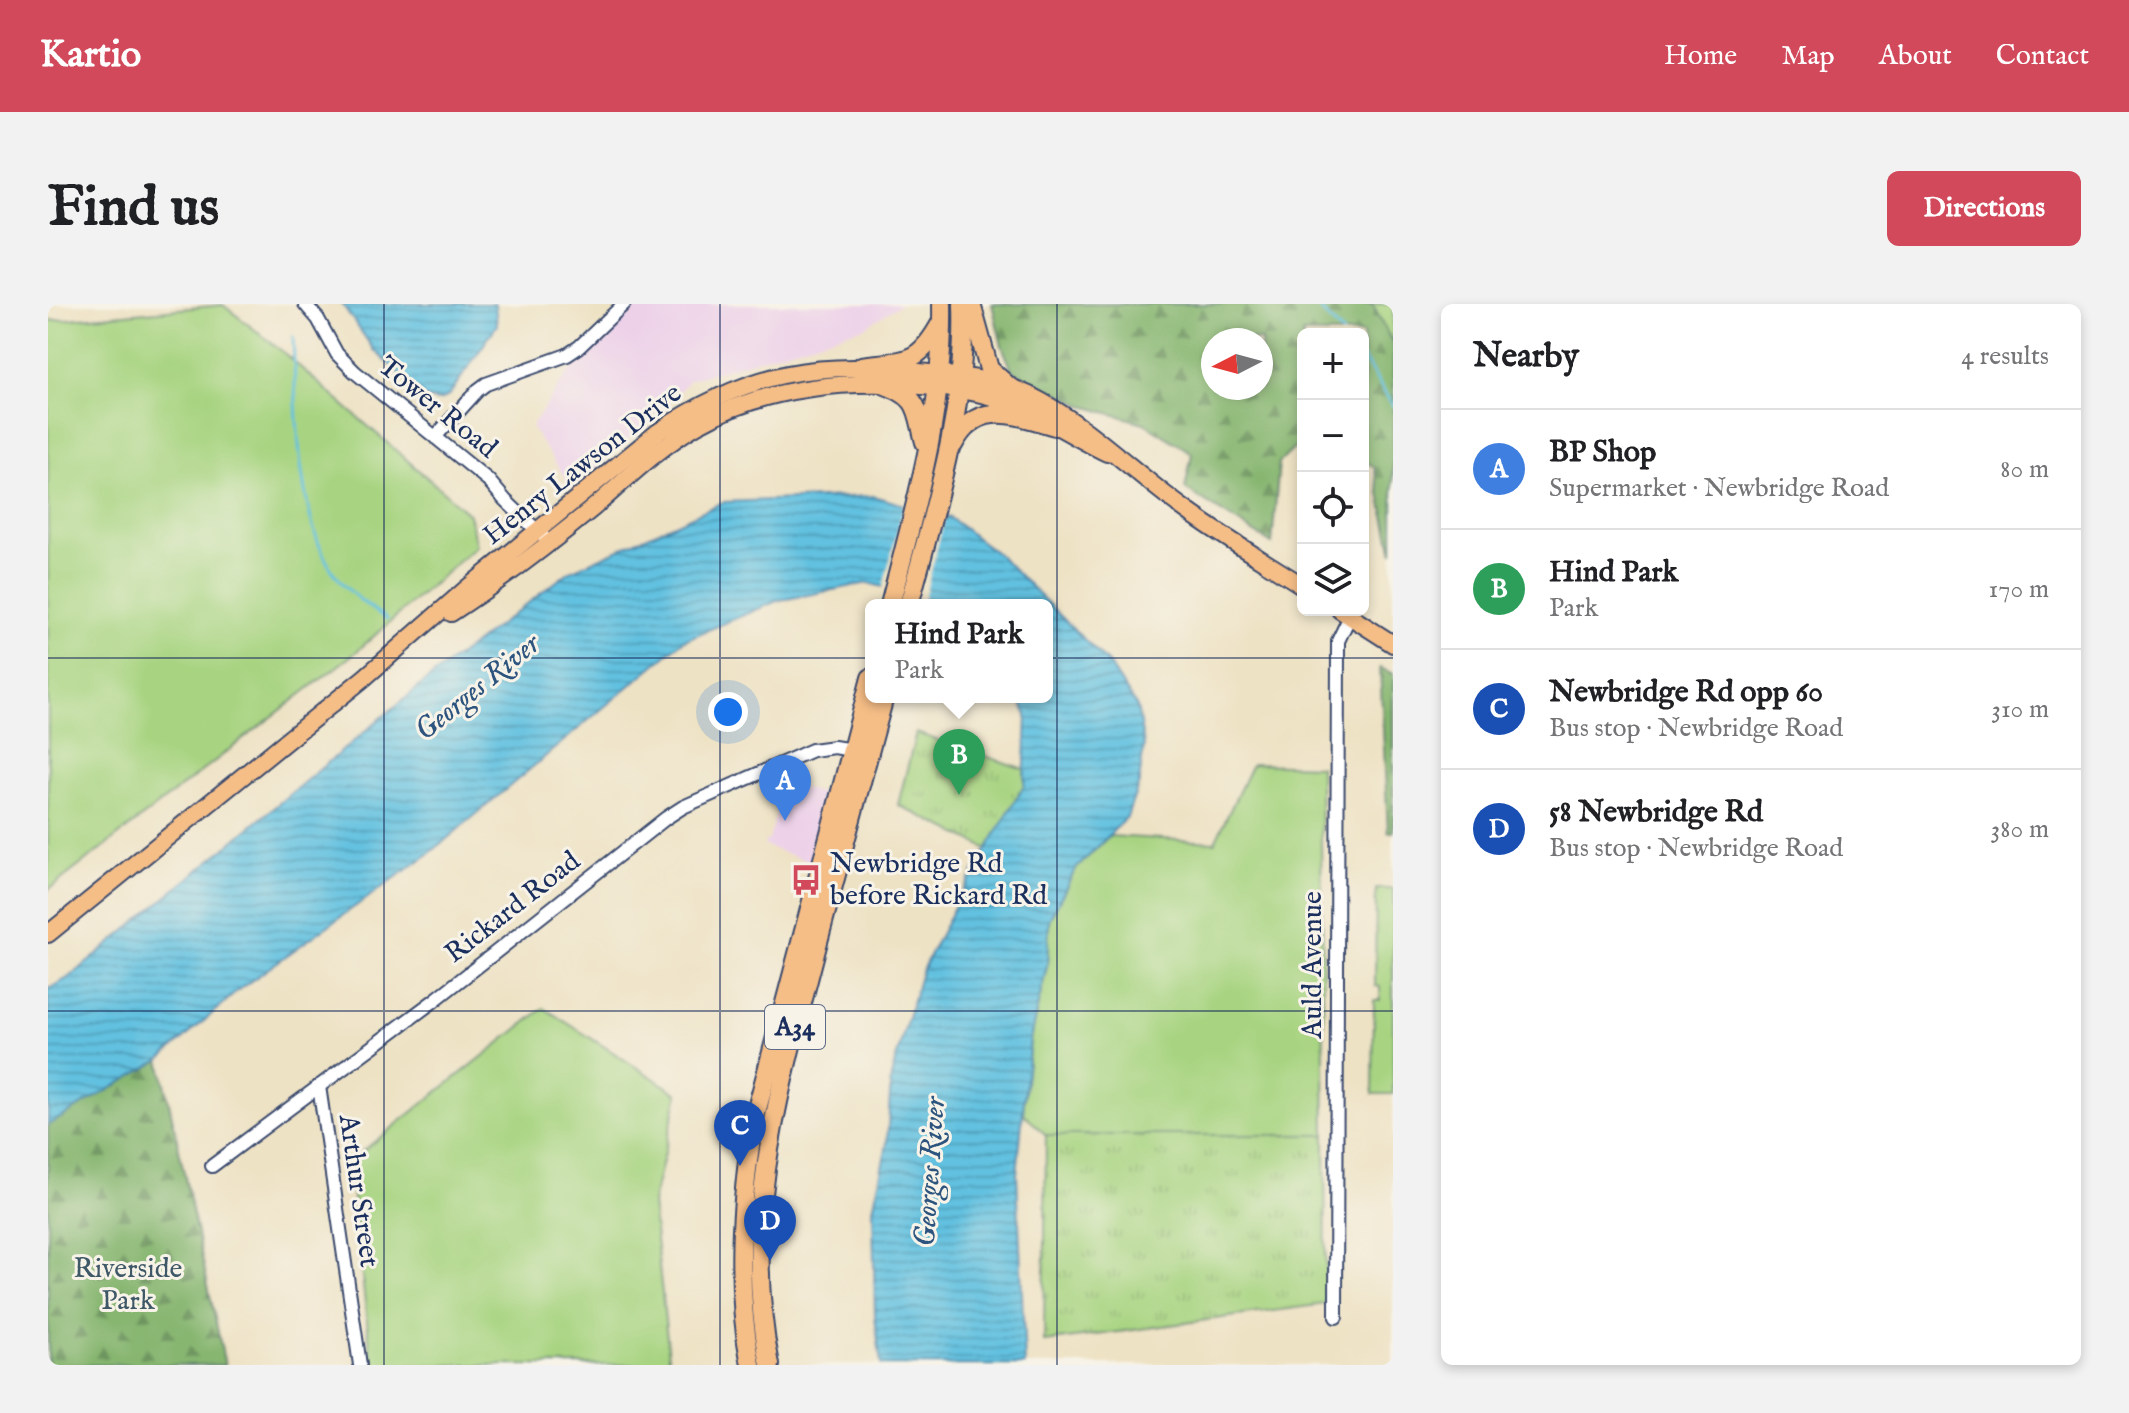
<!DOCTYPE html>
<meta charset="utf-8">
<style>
:root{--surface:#fff;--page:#f2f2f2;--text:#202124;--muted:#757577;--line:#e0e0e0;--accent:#d1495b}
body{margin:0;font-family:"IM FELL English",serif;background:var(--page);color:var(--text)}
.controls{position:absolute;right:24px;top:24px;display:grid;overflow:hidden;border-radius:12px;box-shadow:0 4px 12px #0003}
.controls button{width:72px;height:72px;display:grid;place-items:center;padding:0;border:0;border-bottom:2px solid var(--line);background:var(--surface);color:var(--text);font:40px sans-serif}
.compass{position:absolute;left:1153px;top:24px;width:72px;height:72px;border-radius:50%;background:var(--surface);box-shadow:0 4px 12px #0003;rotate:264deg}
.you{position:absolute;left:680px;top:408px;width:28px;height:28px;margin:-20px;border:6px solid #fff;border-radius:50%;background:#1a73e8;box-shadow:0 0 0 12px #1a73e833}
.badge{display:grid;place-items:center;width:52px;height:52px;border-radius:50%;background:var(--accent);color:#fff;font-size:26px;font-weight:700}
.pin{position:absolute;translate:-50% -66px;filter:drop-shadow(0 2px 4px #0008)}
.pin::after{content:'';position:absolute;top:42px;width:28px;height:24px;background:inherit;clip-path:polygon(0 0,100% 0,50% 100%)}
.popup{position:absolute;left:817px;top:295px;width:188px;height:104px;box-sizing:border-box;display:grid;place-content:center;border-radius:12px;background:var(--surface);filter:drop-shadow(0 2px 6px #0005);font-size:26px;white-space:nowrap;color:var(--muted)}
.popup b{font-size:30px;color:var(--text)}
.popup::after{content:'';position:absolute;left:50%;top:100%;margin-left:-16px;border:16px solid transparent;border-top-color:var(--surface)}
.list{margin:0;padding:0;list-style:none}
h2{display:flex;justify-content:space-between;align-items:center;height:104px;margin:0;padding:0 32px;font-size:34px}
h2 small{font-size:26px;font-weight:400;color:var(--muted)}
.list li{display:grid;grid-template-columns:52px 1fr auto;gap:24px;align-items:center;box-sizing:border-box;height:120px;padding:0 32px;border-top:2px solid var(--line)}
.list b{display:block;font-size:30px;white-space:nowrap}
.list p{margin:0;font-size:26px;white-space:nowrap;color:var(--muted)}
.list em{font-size:26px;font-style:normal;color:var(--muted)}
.icon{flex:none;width:44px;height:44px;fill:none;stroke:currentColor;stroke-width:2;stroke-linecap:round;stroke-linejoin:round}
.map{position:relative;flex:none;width:1345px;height:1061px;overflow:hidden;border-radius:12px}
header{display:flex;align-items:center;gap:48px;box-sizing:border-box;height:112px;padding:0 40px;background:var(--accent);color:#fff}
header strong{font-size:38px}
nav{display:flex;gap:44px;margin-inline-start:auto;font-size:28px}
.intro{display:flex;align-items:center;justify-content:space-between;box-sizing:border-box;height:192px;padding:0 48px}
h1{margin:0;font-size:56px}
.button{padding:20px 36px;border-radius:12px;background:var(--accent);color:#fff;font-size:28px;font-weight:700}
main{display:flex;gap:48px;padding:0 48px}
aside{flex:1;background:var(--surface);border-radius:12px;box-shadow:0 4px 12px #0003}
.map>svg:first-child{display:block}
.built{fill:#edd1e9}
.grass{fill:#a8d481;stroke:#628270;stroke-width:2}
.forest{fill:url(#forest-firs);stroke:#507266;stroke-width:2;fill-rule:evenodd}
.park{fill:url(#park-tufts);stroke:#628270;stroke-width:2}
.water{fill:url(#water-rules);stroke:#3e789f;stroke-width:2}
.pier{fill:#eee2c4}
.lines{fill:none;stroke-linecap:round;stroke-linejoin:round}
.stream{stroke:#62c1e0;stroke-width:3}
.minor-casing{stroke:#3b4a6d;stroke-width:16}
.major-casing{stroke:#3b4a6d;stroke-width:20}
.highway-casing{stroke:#3b4a6d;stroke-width:22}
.minor{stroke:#fff;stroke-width:12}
.major{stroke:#f6be87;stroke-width:16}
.highway{stroke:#f6be87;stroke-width:18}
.grid{fill:none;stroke:#1b2f5e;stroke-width:2;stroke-opacity:0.55}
.labels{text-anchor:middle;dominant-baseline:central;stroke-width:6;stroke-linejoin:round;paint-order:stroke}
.shield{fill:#f7f3e8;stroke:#5d6a87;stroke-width:2}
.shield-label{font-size:26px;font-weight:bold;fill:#1b2f5e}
.street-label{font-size:28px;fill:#1b2f5e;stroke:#f7f3e8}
.poi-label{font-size:28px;fill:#1b2f5e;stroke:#f7f3e8;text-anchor:start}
.park-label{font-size:28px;fill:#3e5867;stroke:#f7f3e8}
.water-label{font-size:30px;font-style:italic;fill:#2d547e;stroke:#f7f3e8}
</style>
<header>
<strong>Kartio</strong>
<nav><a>Home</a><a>Map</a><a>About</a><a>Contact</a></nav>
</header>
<div class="intro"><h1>Find us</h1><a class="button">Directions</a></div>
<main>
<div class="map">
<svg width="1345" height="1061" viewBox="0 0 1345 1061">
<defs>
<pattern id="forest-firs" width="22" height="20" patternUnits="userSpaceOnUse" patternTransform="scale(2)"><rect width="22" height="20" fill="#86b66f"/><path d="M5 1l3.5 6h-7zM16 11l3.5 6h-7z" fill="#6d945e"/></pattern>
<pattern id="park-tufts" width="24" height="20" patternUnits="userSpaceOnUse" patternTransform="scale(2)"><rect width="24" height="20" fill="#a8d481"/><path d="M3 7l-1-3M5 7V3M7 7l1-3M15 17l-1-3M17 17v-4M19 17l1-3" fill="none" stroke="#90b672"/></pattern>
<pattern id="water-rules" width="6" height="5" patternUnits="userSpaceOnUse" patternTransform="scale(2)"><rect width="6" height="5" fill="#62c1e0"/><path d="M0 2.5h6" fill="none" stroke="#509db9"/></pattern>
</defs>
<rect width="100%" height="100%" fill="#f7f3e8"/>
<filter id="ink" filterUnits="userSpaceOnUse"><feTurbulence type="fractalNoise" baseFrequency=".0125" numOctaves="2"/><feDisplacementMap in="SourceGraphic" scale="16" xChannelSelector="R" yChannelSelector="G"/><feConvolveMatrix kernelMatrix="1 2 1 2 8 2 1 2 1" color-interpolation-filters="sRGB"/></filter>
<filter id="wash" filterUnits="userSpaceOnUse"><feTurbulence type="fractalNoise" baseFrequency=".006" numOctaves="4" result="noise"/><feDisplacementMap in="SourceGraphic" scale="32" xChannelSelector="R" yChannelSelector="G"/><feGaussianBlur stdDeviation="1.8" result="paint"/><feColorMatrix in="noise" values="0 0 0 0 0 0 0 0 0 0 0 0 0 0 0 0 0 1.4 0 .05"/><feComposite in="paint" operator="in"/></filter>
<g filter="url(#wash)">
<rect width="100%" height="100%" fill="#eee2c4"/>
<g class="built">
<path d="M 593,0 L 853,0 L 817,23 L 641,76 L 621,99 L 524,184 L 483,123 L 519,70 Z"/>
<path d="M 732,477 L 784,493 L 765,559 L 717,542 L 717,537 L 721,536 L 733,492 L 719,484 Z"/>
</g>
<g class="grass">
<path d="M 1324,0 L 1345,0 L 1345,40 Z"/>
<path d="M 175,1 L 229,43 L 421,210 L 428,242 L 308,348 L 0,586 L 0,17 Z"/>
<path d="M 1204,460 L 1272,462 L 1277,831 L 998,831 L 975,809 L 982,735 L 999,662 L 1001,616 L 1027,566 L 1061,532 L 1167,538 Z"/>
<path d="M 1328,585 L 1345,585 L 1345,790 L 1325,790 L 1326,696 L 1332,696 L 1332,683 L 1327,682 Z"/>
<path d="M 496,704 L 630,790 L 604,899 L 622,1061 L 324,1061 L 301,858 Z"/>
</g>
<g class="forest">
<path d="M 944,0 L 1324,0 L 1345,40 L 1345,249 L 1326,163 L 1315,156 L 1315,30 L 1255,30 L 1255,136 L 1231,159 L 1224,240 L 1137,185 L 1144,149 L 1096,119 L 1036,102 L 964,66 L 954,42 ZM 1213,36 L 1213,84 L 1165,84 L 1165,36 Z"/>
<path d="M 1332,364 L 1345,370 L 1345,528 L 1340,528 Z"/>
<path d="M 112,756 L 177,1061 L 0,1061 L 0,821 Z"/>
</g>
<g class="park">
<path d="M 868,429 L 976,465 L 976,481 L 940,545 L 850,501 Z"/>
<path d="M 998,831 L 1277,831 L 1278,1000 L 996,1038 Z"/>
</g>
<g class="water">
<path d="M 294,0 L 447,0 L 449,21 L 402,90 C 394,98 389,98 378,94 L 326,46 Z"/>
<path d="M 825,192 L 902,214 L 951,251 L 1060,359 L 1089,403 L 1096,441 L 1091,479 L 1079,513 L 1027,566 L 1001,616 L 999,662 L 982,735 L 969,870 L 977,1061 L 833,1061 L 827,1013 L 825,905 L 839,840 L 843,773 L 873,668 L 905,605 L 976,481 L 979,411 L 970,393 L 999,393 L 999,301 L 885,301 L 874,293 L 820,279 L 729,297 L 636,336 L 382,549 L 193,684 L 112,756 L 0,821 L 0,685 L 22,673 L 379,376 L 522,267 L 675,198 Z"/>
</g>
<path class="pier" d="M 857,197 L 898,209 L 875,299 L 834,287 Z"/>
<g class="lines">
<g class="stream">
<path d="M 1267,0 L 1295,30"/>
<path d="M 245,33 C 248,97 248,212 284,266 C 298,287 319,302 339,315"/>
<path d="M 1315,54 L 1345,102"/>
</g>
</g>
</g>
<g filter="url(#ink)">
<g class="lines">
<defs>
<g id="minor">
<path d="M 257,0 L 270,15 L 289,50 L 307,68 L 440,176 L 457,196 L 501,238"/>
<path d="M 388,132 L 430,86 L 438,80 L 519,51 L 531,43 L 576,0"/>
<path d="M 271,782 L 312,1061"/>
<path d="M 164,862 L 387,696 L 618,514 L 635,503 L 764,446 L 786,443 L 810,447"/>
<path d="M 1288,1013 L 1290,337 L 1302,312"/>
</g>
<g id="major">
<path d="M 1292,306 L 1345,340"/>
<path d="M 403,309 C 453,277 500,241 545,204 C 579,175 611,143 649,121 C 708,88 777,78 843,80 C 878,82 918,84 951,95 C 990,108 1023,132 1059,149"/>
<path d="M 0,630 L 316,374 L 417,286 L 610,128 C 703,65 772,56 881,69 C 917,73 949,75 981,91 C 1041,121 1084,168 1138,206 C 1175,233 1216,257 1255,282"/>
</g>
<g id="highway">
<path d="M 923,0 L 941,65 L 960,82"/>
<path d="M 814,62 C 858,56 870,61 893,19"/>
<path d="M 835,80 C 873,94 868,104 877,138"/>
<path d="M 905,141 C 929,94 967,111 1007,122"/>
<path d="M 842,301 C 868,200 896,106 894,0"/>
<path d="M 861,301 C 887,202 919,103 915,0"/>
<path d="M 703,1061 C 687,981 693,900 705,820 L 823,374"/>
<path d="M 722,1061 C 694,923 727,801 762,668 C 786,576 811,484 836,393"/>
</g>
</defs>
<use href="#minor" class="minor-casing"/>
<use href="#major" class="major-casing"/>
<use href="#highway" class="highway-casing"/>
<use href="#minor" class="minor"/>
<use href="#major" class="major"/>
<use href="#highway" class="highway"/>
</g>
</g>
<path class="grid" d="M 336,0 L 336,1061M 672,0 L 672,1061M 1009,0 L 1009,1061M 0,354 L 1345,354M 0,707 L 1345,707"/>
<defs>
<symbol id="bus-bare" viewBox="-9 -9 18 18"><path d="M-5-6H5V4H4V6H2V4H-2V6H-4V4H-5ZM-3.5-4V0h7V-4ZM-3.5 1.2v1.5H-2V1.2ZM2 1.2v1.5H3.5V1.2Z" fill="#d1495b" stroke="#f7f3e8" stroke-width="2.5" paint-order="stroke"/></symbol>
</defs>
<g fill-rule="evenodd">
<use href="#bus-bare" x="736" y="554" width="44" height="44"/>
</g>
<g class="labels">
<rect class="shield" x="717" y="701" width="60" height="44" rx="6"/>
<g class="shield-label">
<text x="747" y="723">A34</text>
</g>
<g class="street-label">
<text transform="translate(389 104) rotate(39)">Tower Road</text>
<text transform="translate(535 161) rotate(-38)">Henry Lawson Drive</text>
<text transform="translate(465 604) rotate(-38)">Rickard Road</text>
<text transform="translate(1265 661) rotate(-90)">Auld Avenue</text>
<text transform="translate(310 887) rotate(82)">Arthur Street</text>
</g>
<g class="poi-label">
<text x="782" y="560">Newbridge Rd<tspan x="782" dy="32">before Rickard Rd</tspan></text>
</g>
<g class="park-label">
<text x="80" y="965">Riverside<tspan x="80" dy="32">Park</tspan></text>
</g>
<g class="water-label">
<text transform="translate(430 384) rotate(-39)">Georges River</text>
<text transform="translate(883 868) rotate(-86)">Georges River</text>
</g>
</g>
</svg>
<div class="controls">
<button>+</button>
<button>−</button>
<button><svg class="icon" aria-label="locate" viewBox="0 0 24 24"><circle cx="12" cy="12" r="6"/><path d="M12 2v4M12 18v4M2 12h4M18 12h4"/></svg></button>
<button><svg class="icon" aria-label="layers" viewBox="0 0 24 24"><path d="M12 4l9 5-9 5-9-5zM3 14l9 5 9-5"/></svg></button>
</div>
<svg class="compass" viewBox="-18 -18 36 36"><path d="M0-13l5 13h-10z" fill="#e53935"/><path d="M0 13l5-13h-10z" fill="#757577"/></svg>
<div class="you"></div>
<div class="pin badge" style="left:737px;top:517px;background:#3f7fe0">A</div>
<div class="pin badge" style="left:911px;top:491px;background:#2e9e5b">B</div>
<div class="popup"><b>Hind Park</b>Park</div>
<div class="pin badge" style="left:692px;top:862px;background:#1a4fb4">C</div>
<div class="pin badge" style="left:722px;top:957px;background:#1a4fb4">D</div>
</div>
<aside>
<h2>Nearby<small>4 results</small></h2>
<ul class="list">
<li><span class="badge" style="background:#3f7fe0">A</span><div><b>BP Shop</b><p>Supermarket · Newbridge Road</p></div><em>80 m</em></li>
<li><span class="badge" style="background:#2e9e5b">B</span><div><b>Hind Park</b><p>Park</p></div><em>170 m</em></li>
<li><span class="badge" style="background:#1a4fb4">C</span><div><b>Newbridge Rd opp 60</b><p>Bus stop · Newbridge Road</p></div><em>310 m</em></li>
<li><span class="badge" style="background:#1a4fb4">D</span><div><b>58 Newbridge Rd</b><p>Bus stop · Newbridge Road</p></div><em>380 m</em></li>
</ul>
</aside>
</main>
